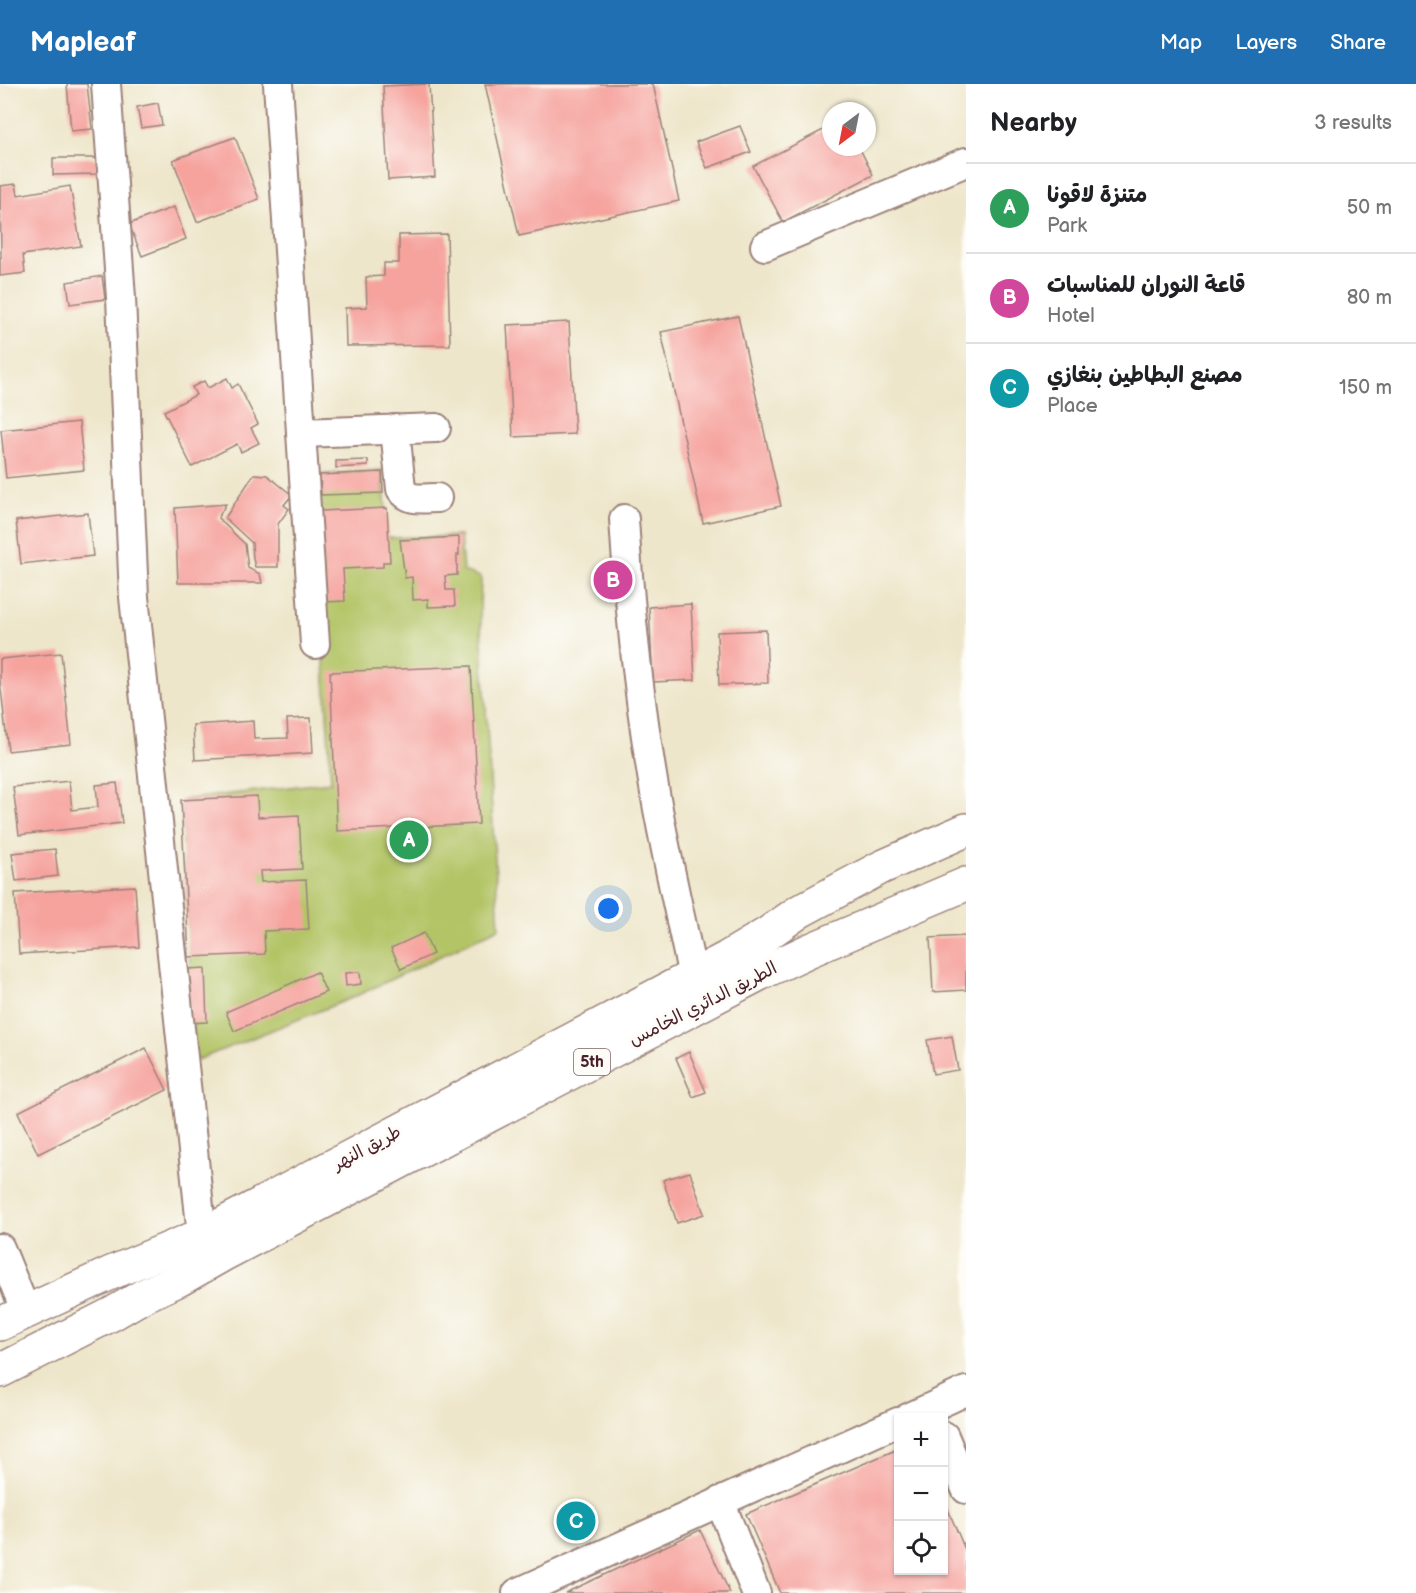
<!DOCTYPE html>
<meta charset="utf-8">
<style>
:root{--surface:#fff;--page:#f6f6f6;--text:#202124;--muted:#757577;--line:#e0e0e0;--accent:#1f6fb2}
body{margin:0;font-family:"Balsamiq Sans","Playpen Sans Arabic",sans-serif;background:var(--page);color:var(--text)}
.controls{position:absolute;right:18px;bottom:18px;display:grid;overflow:hidden;border-radius:0px;box-shadow:0 2px 4px #0004}
.controls button{width:54px;height:54px;display:grid;place-items:center;padding:0;border:0;border-bottom:2px solid var(--line);background:var(--surface);color:var(--text);font:30px sans-serif}
.compass{position:absolute;left:822px;top:18px;width:54px;height:54px;border-radius:50%;background:var(--surface);box-shadow:0 2px 4px #0004;rotate:212deg}
.you{position:absolute;left:609px;top:825px;width:21px;height:21px;margin:-15px;border:4px solid #fff;border-radius:50%;background:#1a73e8;box-shadow:0 0 0 9px #1a73e833}
.badge{display:grid;place-items:center;width:39px;height:39px;border-radius:50%;background:var(--accent);color:#fff;font-size:20px;font-weight:700}
.pin{position:absolute;translate:-50% -50%;border:3px solid #fff;box-shadow:0 2px 6px #0006}
.list{margin:0;padding:0;list-style:none}
h2{display:flex;justify-content:space-between;align-items:center;height:78px;margin:0;padding:0 24px;font-size:26px}
h2 small{font-size:20px;font-weight:400;color:var(--muted)}
.list li{display:grid;grid-template-columns:39px 1fr auto;gap:18px;align-items:center;box-sizing:border-box;height:90px;padding:0 24px;border-top:2px solid var(--line)}
.list b{display:block;font-size:22px;white-space:nowrap}
.list p{margin:0;font-size:20px;white-space:nowrap;color:var(--muted)}
.list em{font-size:20px;font-style:normal;color:var(--muted)}
.icon{flex:none;width:33px;height:33px;fill:none;stroke:currentColor;stroke-width:2;stroke-linecap:round;stroke-linejoin:round}
.map{position:relative;flex:none;width:966px;height:1509px;overflow:hidden}
header{display:flex;align-items:center;gap:36px;box-sizing:border-box;height:84px;padding:0 30px;background:var(--accent);color:#fff}
header strong{font-size:28px}
nav{display:flex;gap:33px;margin-inline-start:auto;font-size:21px}
main{display:flex}
aside{flex:1;background:var(--surface)}
.map>svg:first-child{display:block}
.green{fill:#b3c466;stroke:#7e7248;stroke-width:1.5}
.building{fill:#f6a39e}
.lines{fill:none;stroke-linecap:round;stroke-linejoin:round}
.minor-casing{stroke:#9c827a;stroke-width:32}
.major-casing{stroke:#9c827a;stroke-width:36}
.minor{stroke:#fff;stroke-width:28}
.major{stroke:#fff;stroke-width:33}
.labels{text-anchor:middle;dominant-baseline:central;stroke-width:6;stroke-linejoin:round;paint-order:stroke}
.shield{fill:#fdfcf7;stroke:#806168;stroke-width:1.5}
.shield-label{font-size:16px;font-weight:bold;fill:#4a1f2b}
.street-label{font-size:18px;fill:#4a1f2b;stroke:#fdfcf7}
</style>
<header>
<strong>Mapleaf</strong>
<nav><a>Map</a><a>Layers</a><a>Share</a></nav>
</header>
<main>
<div class="map">
<svg width="966" height="1509" viewBox="0 0 966 1509">
<rect width="100%" height="100%" fill="#fdfcf7"/>
<filter id="ink" filterUnits="userSpaceOnUse"><feTurbulence type="fractalNoise" baseFrequency=".0167" numOctaves="2"/><feDisplacementMap in="SourceGraphic" scale="12" xChannelSelector="R" yChannelSelector="G"/><feConvolveMatrix kernelMatrix="1 2 1 2 8 2 1 2 1" color-interpolation-filters="sRGB"/></filter>
<filter id="wash" filterUnits="userSpaceOnUse"><feTurbulence type="fractalNoise" baseFrequency=".008" numOctaves="4" result="noise"/><feDisplacementMap in="SourceGraphic" scale="24" xChannelSelector="R" yChannelSelector="G"/><feGaussianBlur stdDeviation="1.35" result="paint"/><feColorMatrix in="noise" values="0 0 0 0 0 0 0 0 0 0 0 0 0 0 0 0 0 1.4 0 .05"/><feComposite in="paint" operator="in"/></filter>
<g filter="url(#wash)">
<rect width="100%" height="100%" fill="#eee6ca"/>
<path class="green" d="M 383,386 L 388,454 L 460,452 L 463,487 L 481,493 L 480,525 L 499,844 L 354,913 L 195,977 L 181,716 L 331,698 L 313,391 Z"/>
<g id="blocks">
<g class="building">
<path d="M 67,0 L 87,0 L 92,45 L 71,47 Z"/>
<path d="M 429,0 L 435,93 L 388,96 L 383,2 Z"/>
<path d="M 485,0 L 653,0 L 679,117 L 519,152 Z"/>
<path d="M 158,19 L 162,41 L 141,44 L 137,23 Z"/>
<path d="M 740,42 L 751,68 L 707,84 L 696,58 Z"/>
<path d="M 831,42 L 831,63 L 859,63 L 873,91 L 783,138 L 753,82 Z"/>
<path d="M 235,53 L 259,115 L 197,138 L 173,76 Z"/>
<path d="M 53,74 L 96,74 L 97,90 L 53,91 Z"/>
<path d="M 16,100 L 18,111 L 70,102 L 81,162 L 23,171 L 25,189 L 0,192 L 0,174 L 1,174 L 0,102 Z"/>
<path d="M 174,123 L 186,155 L 142,172 L 129,140 Z"/>
<path d="M 447,150 L 450,261 L 346,262 L 345,224 L 367,223 L 366,193 L 384,192 L 384,179 L 399,179 L 399,151 Z"/>
<path d="M 102,192 L 105,215 L 70,220 L 67,198 Z"/>
<path d="M 738,232 L 781,422 L 703,439 L 661,248 Z"/>
<path d="M 569,238 L 575,350 L 513,353 L 507,241 Z"/>
<path d="M 227,294 L 232,304 L 238,300 L 258,340 L 251,344 L 259,359 L 241,368 L 237,360 L 192,383 L 164,327 L 196,311 L 192,303 L 204,297 L 208,304 Z"/>
<path d="M 79,338 L 84,386 L 6,394 L 1,346 Z"/>
<path d="M 368,376 L 368,382 L 336,384 L 336,377 Z"/>
<path d="M 382,388 L 383,409 L 321,411 L 320,391 Z"/>
<path d="M 254,390 L 267,391 L 292,411 L 284,421 L 289,425 L 278,440 L 278,483 L 255,483 L 253,475 L 252,459 L 225,434 Z"/>
<path d="M 226,420 L 218,434 L 245,460 L 248,484 L 260,490 L 262,499 L 178,499 L 175,424 Z"/>
<path d="M 387,424 L 390,478 L 383,478 L 383,483 L 343,485 L 345,517 L 325,518 L 320,427 Z"/>
<path d="M 88,429 L 93,472 L 21,480 L 16,437 Z"/>
<path d="M 459,453 L 459,471 L 457,471 L 457,491 L 445,492 L 446,506 L 454,506 L 455,522 L 428,523 L 428,515 L 413,516 L 412,493 L 405,494 L 400,456 Z"/>
<path d="M 691,520 L 695,596 L 653,598 L 649,523 Z"/>
<path d="M 766,546 L 768,599 L 719,601 L 717,548 Z"/>
<path d="M 61,569 L 71,660 L 8,667 L 0,596 L 0,575 Z"/>
<path d="M 471,582 L 479,740 L 337,747 L 330,588 Z"/>
<path d="M 311,634 L 313,669 L 195,676 L 193,641 L 253,637 L 254,655 L 288,654 L 287,635 Z"/>
<path d="M 69,697 L 72,726 L 98,723 L 96,701 L 117,699 L 122,739 L 19,751 L 13,703 Z"/>
<path d="M 257,712 L 258,733 L 299,731 L 302,785 L 260,787 L 261,798 L 306,796 L 309,845 L 264,847 L 265,870 L 189,873 L 181,716 Z"/>
<path d="M 55,765 L 58,792 L 16,797 L 12,769 Z"/>
<path d="M 135,802 L 139,863 L 19,870 L 15,809 Z"/>
<path d="M 424,849 L 433,870 L 401,885 L 391,864 Z"/>
<path d="M 966,852 L 966,906 L 933,908 L 930,854 Z"/>
<path d="M 205,884 L 207,938 L 190,939 L 187,885 Z"/>
<path d="M 317,888 L 326,908 L 234,947 L 226,928 Z"/>
<path d="M 360,888 L 361,900 L 346,902 L 345,889 Z"/>
<path d="M 952,952 L 958,986 L 933,990 L 927,956 Z"/>
<path d="M 146,964 L 167,1006 L 38,1070 L 18,1028 Z"/>
<path d="M 689,968 L 706,1008 L 693,1013 L 676,974 Z"/>
<path d="M 690,1088 L 704,1130 L 677,1139 L 663,1096 Z"/>
<path d="M 898,1365 L 898,1486 L 944,1486 L 944,1416 L 966,1468 L 966,1509 L 780,1509 L 746,1430 Z"/>
<path d="M 700,1446 L 730,1509 L 565,1509 Z"/>
</g>
</g>
</g>
<g filter="url(#ink)">
<use href="#blocks" fill-opacity="0" stroke="#9c827a" stroke-width="1.5"/>
<g class="lines">
<defs>
<g id="minor">
<path d="M 106,0 L 121,214 L 134,513 L 202,1151"/>
<path d="M 278,0 L 315,560"/>
<path d="M 765,162 L 966,78"/>
<path d="M 395,345 L 401,405 C 409,418 423,414 437,414"/>
<path d="M 301,349 L 436,344"/>
<path d="M 624,435 C 629,516 637,598 650,679 C 661,751 678,821 693,893"/>
<path d="M 0,1164 L 26,1228"/>
<path d="M 908,1334 L 966,1307"/>
<path d="M 944,1352 L 966,1405"/>
<path d="M 720,1417 L 756,1509"/>
<path d="M 517,1509 L 898,1338"/>
</g>
<g id="major">
<path d="M 0,1240 L 111,1189 L 202,1151 L 727,874 L 767,850 L 800,827 L 882,783 L 966,746"/>
<path d="M 0,1287 L 112,1230 L 143,1212 L 180,1195 L 224,1170 L 759,890 L 808,867 L 966,800"/>
</g>
</defs>
<use href="#minor" class="minor-casing"/>
<use href="#major" class="major-casing"/>
<use href="#minor" class="minor"/>
<use href="#major" class="major"/>
</g>
</g>
<g class="labels">
<rect class="shield" x="574" y="965" width="36" height="26" rx="4.5"/>
<g class="shield-label">
<text x="592" y="978">5th</text>
</g>
<g class="street-label">
<text transform="translate(703 920) rotate(-27)">الطريق الدائري الخامس</text>
<text transform="translate(367 1064) rotate(-28)">طريق النهر</text>
</g>
</g>
</svg>
<div class="controls">
<button>+</button>
<button>−</button>
<button><svg class="icon" aria-label="locate" viewBox="0 0 24 24"><circle cx="12" cy="12" r="6"/><path d="M12 2v4M12 18v4M2 12h4M18 12h4"/></svg></button>
</div>
<svg class="compass" viewBox="-18 -18 36 36"><path d="M0-13l5 13h-10z" fill="#e53935"/><path d="M0 13l5-13h-10z" fill="#757577"/></svg>
<div class="you"></div>
<div class="pin badge" style="left:409px;top:756px;background:#2e9e5b">A</div>
<div class="pin badge" style="left:613px;top:496px;background:#d1479c">B</div>
<div class="pin badge" style="left:576px;top:1437px;background:#0f9aa8">C</div>
</div>
<aside>
<h2>Nearby<small>3 results</small></h2>
<ul class="list">
<li><span class="badge" style="background:#2e9e5b">A</span><div><b>متنزة لاقونا</b><p>Park</p></div><em>50 m</em></li>
<li><span class="badge" style="background:#d1479c">B</span><div><b>قاعة النوران للمناسبات</b><p>Hotel</p></div><em>80 m</em></li>
<li><span class="badge" style="background:#0f9aa8">C</span><div><b>مصنع البطاطين بنغازي</b><p>Place</p></div><em>150 m</em></li>
</ul>
</aside>
</main>
